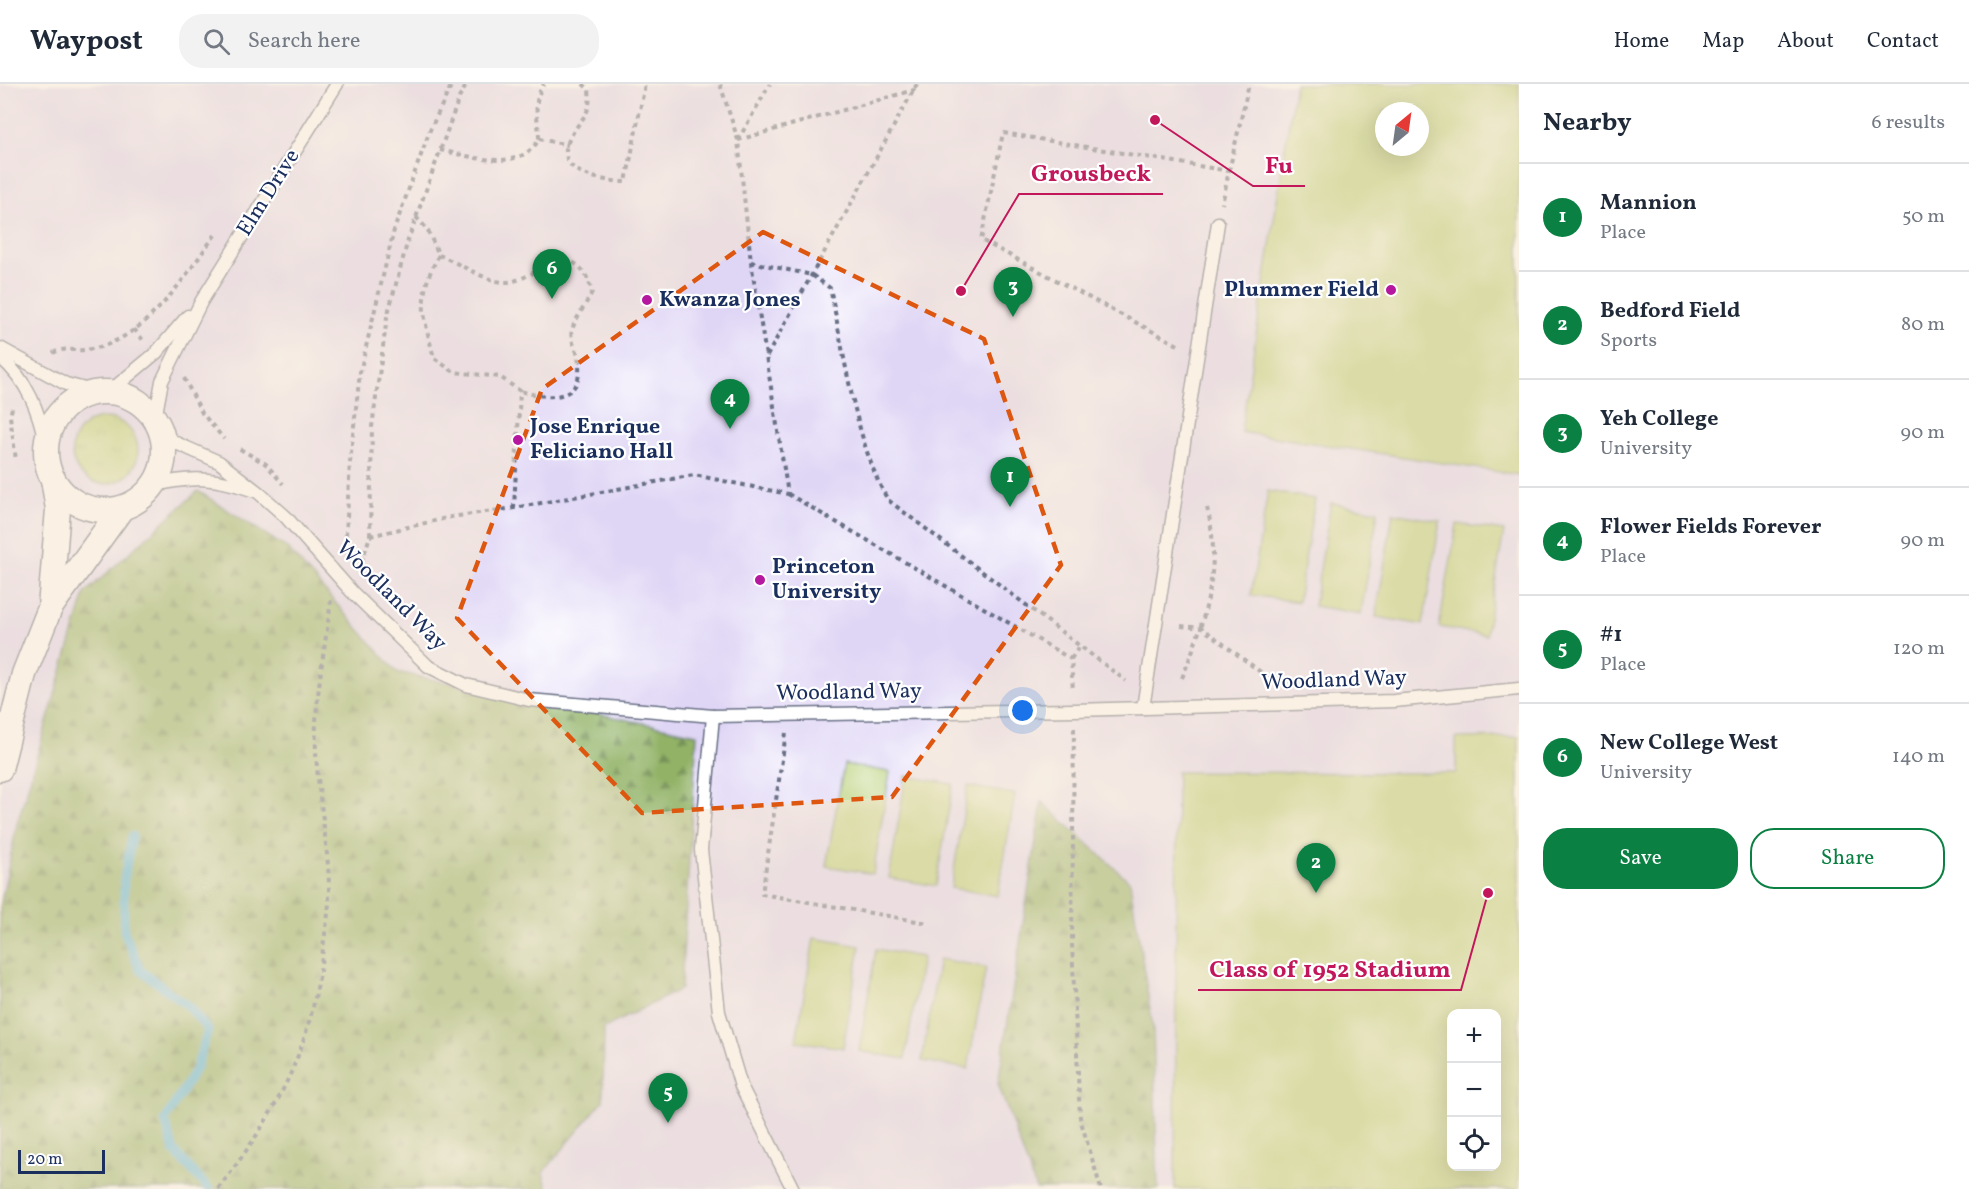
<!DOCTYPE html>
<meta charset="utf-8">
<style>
:root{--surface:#fff;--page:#f2f2f3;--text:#1f2937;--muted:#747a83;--line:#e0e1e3;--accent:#0b8043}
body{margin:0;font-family:Vollkorn,serif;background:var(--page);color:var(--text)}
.controls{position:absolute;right:18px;bottom:18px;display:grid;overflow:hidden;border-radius:12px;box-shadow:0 6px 24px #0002}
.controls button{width:54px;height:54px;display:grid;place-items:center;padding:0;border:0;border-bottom:2px solid var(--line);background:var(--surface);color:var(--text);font:30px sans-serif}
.compass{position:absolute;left:1375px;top:18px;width:54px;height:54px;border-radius:50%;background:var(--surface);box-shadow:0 6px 24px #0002;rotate:29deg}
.scale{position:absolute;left:18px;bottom:15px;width:87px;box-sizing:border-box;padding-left:6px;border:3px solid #1b2f5e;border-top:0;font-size:16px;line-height:21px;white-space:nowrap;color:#1b2f5e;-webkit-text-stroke:4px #fff;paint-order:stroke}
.you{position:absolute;left:1023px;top:627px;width:21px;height:21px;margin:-15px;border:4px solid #fff;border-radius:50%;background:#1a73e8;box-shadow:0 0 0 9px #1a73e833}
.badge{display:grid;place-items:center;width:39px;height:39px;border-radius:50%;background:var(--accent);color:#fff;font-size:20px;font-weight:700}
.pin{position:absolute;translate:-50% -50px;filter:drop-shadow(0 2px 3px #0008)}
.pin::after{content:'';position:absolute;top:32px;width:21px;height:18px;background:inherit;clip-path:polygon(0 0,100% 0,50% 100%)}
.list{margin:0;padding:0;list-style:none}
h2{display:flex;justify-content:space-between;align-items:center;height:78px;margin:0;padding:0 24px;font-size:26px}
h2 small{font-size:20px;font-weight:400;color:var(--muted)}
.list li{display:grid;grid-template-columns:39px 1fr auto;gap:18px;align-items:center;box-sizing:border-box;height:108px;padding:0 24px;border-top:2px solid var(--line)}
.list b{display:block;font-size:22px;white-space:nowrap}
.list p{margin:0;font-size:20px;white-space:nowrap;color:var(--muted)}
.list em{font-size:20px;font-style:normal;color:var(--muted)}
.actions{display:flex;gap:12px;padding:18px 24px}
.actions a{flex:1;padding:14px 0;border:2px solid var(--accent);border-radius:24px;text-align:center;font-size:21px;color:var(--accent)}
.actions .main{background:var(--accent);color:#fff}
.icon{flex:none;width:33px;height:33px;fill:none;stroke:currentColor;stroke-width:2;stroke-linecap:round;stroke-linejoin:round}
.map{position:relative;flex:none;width:1519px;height:1105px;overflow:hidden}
header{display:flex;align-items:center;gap:36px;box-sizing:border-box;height:84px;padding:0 30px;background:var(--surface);border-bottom:2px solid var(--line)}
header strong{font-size:28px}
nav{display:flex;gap:33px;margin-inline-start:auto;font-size:21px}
.search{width:420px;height:54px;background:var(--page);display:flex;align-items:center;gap:15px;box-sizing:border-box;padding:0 21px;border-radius:24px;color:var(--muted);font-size:22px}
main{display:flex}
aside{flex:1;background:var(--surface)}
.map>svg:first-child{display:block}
.built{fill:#dfd5f5;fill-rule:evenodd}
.grass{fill:url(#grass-tufts);stroke:#6a7f69;stroke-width:1.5}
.forest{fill:url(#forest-firs);stroke:#567062;stroke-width:1.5}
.garden{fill:#b8cf74;stroke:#6a7f69;stroke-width:1.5;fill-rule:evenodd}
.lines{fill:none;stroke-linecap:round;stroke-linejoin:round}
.stream{stroke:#5ab5d8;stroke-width:9}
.lane-casing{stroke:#686f85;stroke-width:15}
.street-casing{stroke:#686f85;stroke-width:27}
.path{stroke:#686f85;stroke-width:4;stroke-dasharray:4.5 4.5;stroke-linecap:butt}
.lane{stroke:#fff;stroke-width:12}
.street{stroke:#fff;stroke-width:24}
.marked{fill:none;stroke:#de5710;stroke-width:4.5;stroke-dasharray:12 8;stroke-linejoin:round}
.poi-dot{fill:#b5179e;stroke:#fff;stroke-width:2}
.labels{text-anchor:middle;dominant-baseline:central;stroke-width:4.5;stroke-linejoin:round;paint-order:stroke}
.street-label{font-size:22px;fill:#1b2f5e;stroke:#fff}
.poi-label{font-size:22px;font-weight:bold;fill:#1b2f5e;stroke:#fff;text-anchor:start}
.leader{fill:none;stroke:#c2185b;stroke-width:2}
.callout-dot{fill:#c2185b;stroke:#fff;stroke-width:2}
.callout-label{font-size:24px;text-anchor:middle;font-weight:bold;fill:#c2185b;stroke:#fff;stroke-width:4.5;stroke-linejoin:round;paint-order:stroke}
</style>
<header>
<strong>Waypost</strong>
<div class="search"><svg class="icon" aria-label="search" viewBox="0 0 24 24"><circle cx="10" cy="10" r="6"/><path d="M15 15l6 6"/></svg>Search here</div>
<nav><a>Home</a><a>Map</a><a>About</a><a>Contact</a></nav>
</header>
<main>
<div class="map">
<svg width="1519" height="1105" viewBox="0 0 1519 1105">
<defs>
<pattern id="grass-tufts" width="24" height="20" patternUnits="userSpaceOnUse" patternTransform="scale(1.5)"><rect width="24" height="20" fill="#b8cf74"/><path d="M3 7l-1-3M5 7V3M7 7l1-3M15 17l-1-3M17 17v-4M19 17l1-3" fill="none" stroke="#9eb267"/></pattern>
<pattern id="forest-firs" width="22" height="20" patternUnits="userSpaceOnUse" patternTransform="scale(1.5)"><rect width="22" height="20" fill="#92b266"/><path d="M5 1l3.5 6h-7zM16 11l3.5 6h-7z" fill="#769157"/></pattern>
</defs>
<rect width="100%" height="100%" fill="#fff"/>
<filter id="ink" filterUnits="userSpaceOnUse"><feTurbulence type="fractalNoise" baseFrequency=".0167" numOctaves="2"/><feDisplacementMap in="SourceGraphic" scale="12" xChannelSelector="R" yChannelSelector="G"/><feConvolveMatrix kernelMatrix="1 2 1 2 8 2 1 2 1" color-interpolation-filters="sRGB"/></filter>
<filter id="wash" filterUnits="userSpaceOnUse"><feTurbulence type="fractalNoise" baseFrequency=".008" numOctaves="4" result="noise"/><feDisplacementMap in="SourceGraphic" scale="24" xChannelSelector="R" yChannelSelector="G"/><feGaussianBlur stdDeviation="1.35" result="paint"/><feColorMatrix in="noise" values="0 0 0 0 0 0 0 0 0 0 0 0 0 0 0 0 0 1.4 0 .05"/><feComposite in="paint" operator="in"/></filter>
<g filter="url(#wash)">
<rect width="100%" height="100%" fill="#f6e5ce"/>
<path class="built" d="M 0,0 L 1519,0 L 1519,1105 L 0,1105 ZM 1384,27 L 1420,27 L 1420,63 L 1384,63 ZM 1452,930 L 1496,930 L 1496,1082 L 1452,1082 Z"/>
<circle class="grass" cx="105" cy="367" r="33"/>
<g class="forest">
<path d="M 198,407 L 287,464 L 397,588 L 697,650 L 681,905 L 604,944 L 603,1017 L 543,1089 L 548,1105 L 0,1105 L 0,824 L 17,740 L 85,509 Z"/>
<path d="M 1042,718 L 1130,798 L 1153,943 L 1158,1105 L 1036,1105 L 998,1000 Z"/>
</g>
<g class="garden">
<path d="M 1295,0 L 1519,0 L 1519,391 L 1241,348 ZM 1384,27 L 1420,27 L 1420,63 L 1384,63 Z"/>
<path d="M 1268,407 L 1315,415 L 1298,518 L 1251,511 Z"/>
<path d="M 1331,419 L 1378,427 L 1361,530 L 1314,522 Z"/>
<path d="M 1393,429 L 1440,437 L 1423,541 L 1376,533 Z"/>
<path d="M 1457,440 L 1504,447 L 1486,551 L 1439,543 Z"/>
<path d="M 1519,653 L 1519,1105 L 1175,1105 L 1177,688 L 1456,689 L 1456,654 ZM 1452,930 L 1496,930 L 1496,1082 L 1452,1082 Z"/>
<path d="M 844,680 L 890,688 L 873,790 L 826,782 Z"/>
<path d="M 906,692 L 953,700 L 936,802 L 889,794 Z"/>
<path d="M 968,702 L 1015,710 L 998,812 L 951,804 Z"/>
<path d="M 814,854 L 860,862 L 843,964 L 796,957 Z"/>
<path d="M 876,865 L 922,873 L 905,975 L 859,967 Z"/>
<path d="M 939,875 L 986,883 L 968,985 L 922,977 Z"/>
</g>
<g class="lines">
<path class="stream" d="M 132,752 L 124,794 L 124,847 L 140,886 L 189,923 L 208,946 L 196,984 L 165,1036 L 174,1067 L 209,1105"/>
</g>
</g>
<g filter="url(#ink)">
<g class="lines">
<defs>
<g id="lane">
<path d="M 0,264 L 66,300 L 96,308"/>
<path d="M 0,273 C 28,297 39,327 46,362"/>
<path d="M 109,308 L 156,269 L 188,232"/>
<path d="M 155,335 L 162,297 L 201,218 L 337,0"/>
<path d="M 162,349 L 176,359 L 219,378 L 259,409 L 285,432 L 352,508 L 428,582 L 466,601 L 529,616 L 713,632 L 1075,626 L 1394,617 L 1519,605"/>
<path d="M 153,402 C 190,391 217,394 252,406"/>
<path d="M 1143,624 L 1218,139"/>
<path d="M 713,632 L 701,766 L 719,928 L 741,1002 L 793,1105"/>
</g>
<g id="street">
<circle cx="105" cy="367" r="59"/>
<path d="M 50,524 L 58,425 L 53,395"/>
<path d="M 0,685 L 24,590 L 50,524 L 122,424"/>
</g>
</defs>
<use href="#lane" class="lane-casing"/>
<use href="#street" class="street-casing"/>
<g class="path">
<path d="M 583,0 L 589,6 C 592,31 582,32 571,52 C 549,90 603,97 626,98 L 645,0"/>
<path d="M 539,55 L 568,61"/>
<path d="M 738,56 L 914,6 L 913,0"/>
<path d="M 738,56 L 770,0"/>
<path d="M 440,66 C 470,72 520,90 539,55 C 539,34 531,19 544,0"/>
<path d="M 1229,87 L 1249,0"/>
<path d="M 416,133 L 427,145 L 439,171 C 416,212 423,230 434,274 L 454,288 L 500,293 L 520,307 L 514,424"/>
<path d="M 439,171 C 459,179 485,197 504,198 C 534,200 575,144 592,208 C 586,221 576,233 572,246 C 569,256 577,264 578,273 C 586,318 551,316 520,307"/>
<path d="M 751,178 L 812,191 L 830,204 C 844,267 856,362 888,416 L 1126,597"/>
<path d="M 134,245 L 143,256"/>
<path d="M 1178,261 L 981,156 L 1003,49 L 1229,87 L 1222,120"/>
<path d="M 53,269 C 63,263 72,267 84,266 C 94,265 106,262 115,257 C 158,237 188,188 215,151"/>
<path d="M 767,272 L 917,0"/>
<path d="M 184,294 L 202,329 L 224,355"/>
<path d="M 12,324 L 10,332 L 16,376"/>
<path d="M 240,365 L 266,380 L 283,400"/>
<path d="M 788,410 L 1071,575 L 1073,607"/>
<path d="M 370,452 L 451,433 L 514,424 L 694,391 L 788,410 L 751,178 L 738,56 L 720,0"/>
<path d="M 345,469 L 350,378 L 360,288 L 394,146 L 430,46 L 452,0"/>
<path d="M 359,486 L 370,452 L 372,343 L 387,233 L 408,156 L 459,14 L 467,0"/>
<path d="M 1181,542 L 1202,544 L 1274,598"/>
<path d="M 1071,575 L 1079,563"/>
<path d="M 1182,594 C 1204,539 1223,483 1207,424"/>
<path d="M 1074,644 L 1072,860 L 1080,1034 L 1101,1105"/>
<path d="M 786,649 L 762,810 L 928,839"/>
<path d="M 218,1105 C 279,1026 312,964 323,864 C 325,847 329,830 329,814 C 330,755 313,697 316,638 C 318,597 326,556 331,516"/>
</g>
<use href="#lane" class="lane"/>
<use href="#street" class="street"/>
</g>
</g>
<path d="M0 0H1519V1105H0ZM 763,148 L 984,255 L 1061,481 L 892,713 L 642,729 L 457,534 L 542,305 Z" fill="#f6e5ce" fill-opacity=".55" fill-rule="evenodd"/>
<path class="marked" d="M 763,148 L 984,255 L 1061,481 L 892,713 L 642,729 L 457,534 L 542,305 Z"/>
<g class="poi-dot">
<circle cx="1391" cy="206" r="6"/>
<circle cx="647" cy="216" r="6"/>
<circle cx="518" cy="356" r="6"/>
<circle cx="760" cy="496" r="6"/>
</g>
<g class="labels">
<g class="street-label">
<text transform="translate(269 109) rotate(-58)">Elm Drive</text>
<text transform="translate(391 512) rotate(45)">Woodland Way</text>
<text transform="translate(1334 597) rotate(-2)">Woodland Way</text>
<text transform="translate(849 609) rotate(-1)">Woodland Way</text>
</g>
<g class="poi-label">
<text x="1379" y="206" text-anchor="end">Plummer Field</text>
<text x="659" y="216">Kwanza Jones</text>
<text x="530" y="343">Jose Enrique<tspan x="530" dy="25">Feliciano Hall</tspan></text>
<text x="772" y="483">Princeton<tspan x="772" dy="25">University</tspan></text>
</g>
</g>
<path class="leader" d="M1155 36L1253 102H1305M961 207L1019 110H1163M1488 809L1461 906H1198"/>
<g class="callout-dot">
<circle cx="1155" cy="36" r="6"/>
<circle cx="961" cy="207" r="6"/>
<circle cx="1488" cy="809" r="6"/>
</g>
<g class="callout-label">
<text x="1279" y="89">Fu</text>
<text x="1091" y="97">Grousbeck</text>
<text x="1330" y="893">Class of 1952 Stadium</text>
</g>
</svg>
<div class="controls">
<button>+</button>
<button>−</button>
<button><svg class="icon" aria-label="locate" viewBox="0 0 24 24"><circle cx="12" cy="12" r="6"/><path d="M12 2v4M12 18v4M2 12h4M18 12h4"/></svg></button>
</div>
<svg class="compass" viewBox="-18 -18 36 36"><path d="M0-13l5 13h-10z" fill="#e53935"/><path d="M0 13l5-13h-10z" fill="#747a83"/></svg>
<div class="scale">20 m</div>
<div class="you"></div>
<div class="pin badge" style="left:1010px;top:423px">1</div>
<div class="pin badge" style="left:1316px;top:809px">2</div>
<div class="pin badge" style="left:1013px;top:233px">3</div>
<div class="pin badge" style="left:730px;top:345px">4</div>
<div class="pin badge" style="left:668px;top:1039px">5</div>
<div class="pin badge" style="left:552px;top:215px">6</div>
</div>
<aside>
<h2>Nearby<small>6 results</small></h2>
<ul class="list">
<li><span class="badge">1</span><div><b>Mannion</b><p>Place</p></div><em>50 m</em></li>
<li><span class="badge">2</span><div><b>Bedford Field</b><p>Sports</p></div><em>80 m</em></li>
<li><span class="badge">3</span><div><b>Yeh College</b><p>University</p></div><em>90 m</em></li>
<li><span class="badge">4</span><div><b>Flower Fields Forever</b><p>Place</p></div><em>90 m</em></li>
<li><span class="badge">5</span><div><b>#1</b><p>Place</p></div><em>120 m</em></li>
<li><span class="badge">6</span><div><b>New College West</b><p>University</p></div><em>140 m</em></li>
</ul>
<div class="actions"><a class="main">Save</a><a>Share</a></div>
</aside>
</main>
